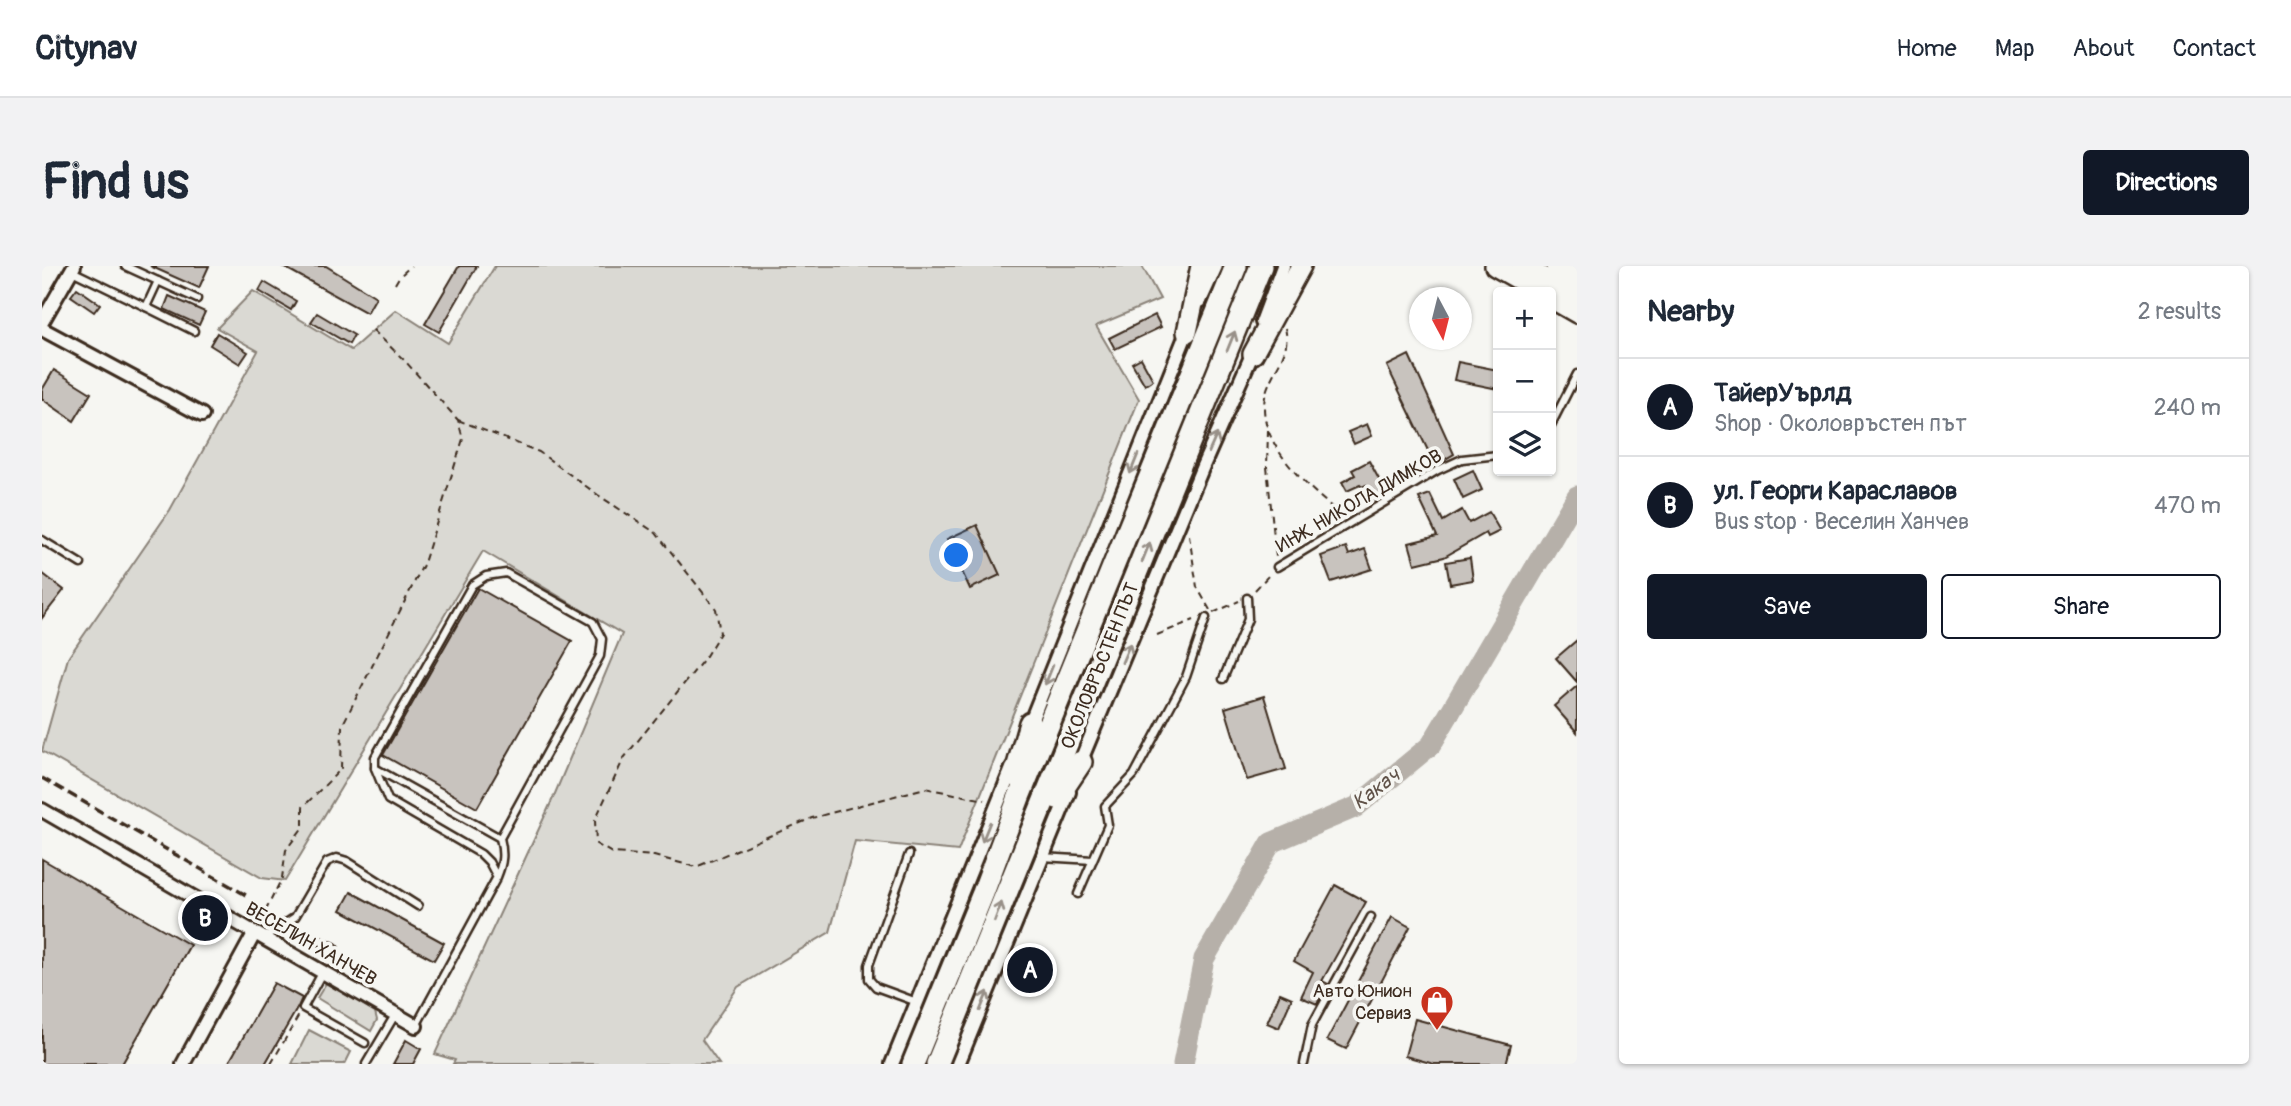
<!DOCTYPE html>
<meta charset="utf-8">
<style>
:root{--surface:#fff;--page:#f2f2f3;--text:#1f2937;--muted:#747a83;--line:#e0e1e3;--accent:#111827}
body{margin:0;font-family:Pangolin,sans-serif;background:var(--page);color:var(--text)}
.controls{position:absolute;right:21px;top:21px;display:grid;overflow:hidden;border-radius:7px;box-shadow:0 2px 5px #0004}
.controls button{width:63px;height:63px;display:grid;place-items:center;padding:0;border:0;border-bottom:2px solid var(--line);background:var(--surface);color:var(--text);font:35px sans-serif}
.compass{position:absolute;left:1367px;top:21px;width:63px;height:63px;border-radius:50%;background:var(--surface);box-shadow:0 2px 5px #0004;rotate:173deg}
.you{position:absolute;left:915px;top:290px;width:24px;height:24px;margin:-18px;border:5px solid #fff;border-radius:50%;background:#1a73e8;box-shadow:0 0 0 10px #1a73e833}
.badge{display:grid;place-items:center;width:46px;height:46px;border-radius:50%;background:var(--accent);color:#fff;font-size:23px;font-weight:700}
.pin{position:absolute;translate:-50% -50%;border:4px solid #fff;box-shadow:0 2px 7px #0006}
.list{margin:0;padding:0;list-style:none}
h2{display:flex;justify-content:space-between;align-items:center;height:91px;margin:0;padding:0 28px;font-size:30px}
h2 small{font-size:23px;font-weight:400;color:var(--muted)}
.list li{display:grid;grid-template-columns:46px 1fr auto;gap:21px;align-items:center;box-sizing:border-box;height:98px;padding:0 28px;border-top:2px solid var(--line)}
.list b{display:block;font-size:26px;white-space:nowrap}
.list p{margin:0;font-size:23px;white-space:nowrap;color:var(--muted)}
.list em{font-size:23px;font-style:normal;color:var(--muted)}
.actions{display:flex;gap:14px;padding:21px 28px}
.actions a{flex:1;padding:16px 0;border:2px solid var(--accent);border-radius:7px;text-align:center;font-size:24px;color:var(--accent)}
.actions .main{background:var(--accent);color:#fff}
.icon{flex:none;width:38px;height:38px;fill:none;stroke:currentColor;stroke-width:2;stroke-linecap:round;stroke-linejoin:round}
.map{position:relative;flex:none;width:1535px;height:798px;overflow:hidden;border-radius:7px}
header{display:flex;align-items:center;gap:42px;box-sizing:border-box;height:98px;padding:0 35px;background:var(--surface);border-bottom:2px solid var(--line)}
header strong{font-size:33px}
nav{display:flex;gap:38px;margin-inline-start:auto;font-size:24px}
.intro{display:flex;align-items:center;justify-content:space-between;box-sizing:border-box;height:168px;padding:0 42px}
h1{margin:0;font-size:49px}
.button{padding:18px 32px;border-radius:7px;background:var(--accent);color:#fff;font-size:24px;font-weight:700}
main{display:flex;gap:42px;padding:0 42px}
aside{flex:1;background:var(--surface);border-radius:7px;box-shadow:0 2px 5px #0004}
.map>svg:first-child{display:block}
.green{fill:#dad9d3;stroke:#8a8278;stroke-width:2}
.lines{fill:none;stroke-linecap:round;stroke-linejoin:round}
.river{stroke:#b6b0a9;stroke-width:21}
.building{fill:#c8c3be;stroke:#3b2a1e;stroke-width:2}
.service-casing{stroke:#3b2a1e;stroke-width:11}
.minor-casing{stroke:#3b2a1e;stroke-width:18}
.primary-casing{stroke:#3b2a1e;stroke-width:24}
.trunk-casing{stroke:#3b2a1e;stroke-width:26}
.path{stroke:#3b2a1e;stroke-width:2;stroke-dasharray:7 5;stroke-linecap:butt}
.service{stroke:#f6f6f2;stroke-width:6}
.minor{stroke:#f6f6f2;stroke-width:12}
.primary{stroke:#f6f6f2;stroke-width:19}
.trunk{stroke:#f6f6f2;stroke-width:21}
.rail{stroke:#3b2a1e;stroke-width:3.5;stroke-dasharray:10 5;stroke-linecap:butt}
.oneway{stroke:#989088}
.labels{text-anchor:middle;dominant-baseline:central;stroke-width:7;stroke-linejoin:round;paint-order:stroke}
.street-label{font-size:19px;fill:#3b2a1e;stroke:#f6f6f2}
.poi-label{font-size:19px;fill:#3b2a1e;stroke:#f6f6f2;text-anchor:end}
.water-label{font-size:21px;font-style:italic;fill:#605248;stroke:#f6f6f2}
</style>
<header>
<strong>Citynav</strong>
<nav><a>Home</a><a>Map</a><a>About</a><a>Contact</a></nav>
</header>
<div class="intro"><h1>Find us</h1><a class="button">Directions</a></div>
<main>
<div class="map">
<svg width="1535" height="798" viewBox="0 0 1535 798">
<rect width="100%" height="100%" fill="#f6f6f2"/>
<filter id="ink" filterUnits="userSpaceOnUse"><feTurbulence type="fractalNoise" baseFrequency=".0143" numOctaves="2"/><feDisplacementMap in="SourceGraphic" scale="14" xChannelSelector="R" yChannelSelector="G"/><feConvolveMatrix kernelMatrix="1 2 1 2 8 2 1 2 1" color-interpolation-filters="sRGB"/></filter>
<g filter="url(#ink)">
<g class="green">
<path d="M 453,0 L 1100,0 L 1118,33 L 1054,60 L 1097,133 L 916,585 L 813,575 L 788,666 L 696,721 L 660,774 L 677,798 L 411,798 L 413,794 L 393,788 L 512,530 L 580,368 L 441,285 L 243,615 L 220,612 L 0,485 L 26,392 L 128,244 L 216,85 L 175,62 L 211,25 L 309,84 L 354,44 L 406,77 Z"/>
<path d="M 284,717 L 333,746 L 335,754 L 329,765 L 275,732 Z"/>
<path d="M 267,764 L 309,786 L 303,798 L 250,798 Z"/>
</g>
<g class="lines">
<path class="river" d="M 1141,798 L 1162,693 L 1229,577 L 1314,541 L 1389,479 L 1535,230"/>
</g>
<g class="building">
<path d="M 108,0 L 167,0 L 157,22 Z"/>
<path d="M 240,0 L 284,0 L 334,31 L 325,47 Z"/>
<path d="M 417,0 L 435,0 L 397,66 L 383,58 Z"/>
<path d="M 222,16 L 254,35 L 249,44 L 217,25 Z"/>
<path d="M 35,22 L 58,38 L 52,46 L 29,30 Z"/>
<path d="M 127,30 L 163,46 L 157,59 L 122,43 Z"/>
<path d="M 275,47 L 312,69 L 307,78 L 269,56 Z"/>
<path d="M 1113,49 L 1119,61 L 1073,83 L 1067,72 Z"/>
<path d="M 175,67 L 206,86 L 198,98 L 168,79 Z"/>
<path d="M 1367,89 L 1412,188 L 1393,199 L 1345,100 Z"/>
<path d="M 1099,92 L 1111,114 L 1103,119 L 1090,97 Z"/>
<path d="M 1416,96 L 1456,104 L 1456,123 L 1412,114 Z"/>
<path d="M 12,104 L 49,127 L 32,155 L 0,133 L 0,124 Z"/>
<path d="M 1325,158 L 1330,170 L 1312,178 L 1306,166 Z"/>
<path d="M 1327,195 L 1345,228 L 1333,235 L 1324,219 L 1320,221 L 1318,219 L 1305,225 L 1300,216 L 1313,209 L 1310,204 Z"/>
<path d="M 1431,204 L 1440,224 L 1421,233 L 1412,213 Z"/>
<path d="M 1388,228 L 1401,255 L 1420,244 L 1427,257 L 1447,246 L 1458,265 L 1446,271 L 1444,267 L 1402,291 L 1373,298 L 1367,277 L 1395,270 L 1377,232 Z"/>
<path d="M 935,259 L 958,309 L 928,323 L 905,273 Z"/>
<path d="M 1304,281 L 1307,289 L 1323,283 L 1330,303 L 1289,316 L 1279,290 Z"/>
<path d="M 1428,292 L 1431,314 L 1408,318 L 1404,296 Z"/>
<path d="M 0,307 L 22,324 L 0,352 Z"/>
<path d="M 436,322 L 530,375 L 435,542 L 341,489 Z"/>
<path d="M 1535,374 L 1535,416 L 1514,392 Z"/>
<path d="M 1535,420 L 1535,466 L 1512,440 Z"/>
<path d="M 1222,430 L 1244,503 L 1205,514 L 1183,442 Z"/>
<path d="M 0,593 L 148,679 L 80,798 L 0,798 Z"/>
<path d="M 1293,619 L 1324,636 L 1280,715 L 1286,718 L 1275,738 L 1259,731 L 1271,706 L 1252,695 Z"/>
<path d="M 309,626 L 402,677 L 392,694 L 299,644 Z"/>
<path d="M 1350,651 L 1368,661 L 1304,783 L 1285,774 Z"/>
<path d="M 232,717 L 260,732 L 256,741 L 223,798 L 186,798 Z"/>
<path d="M 1238,727 L 1250,732 L 1237,762 L 1225,757 Z"/>
<path d="M 1373,753 L 1469,779 L 1464,798 L 1392,798 L 1363,790 Z"/>
<path d="M 364,774 L 379,783 L 371,798 L 351,798 Z"/>
</g>
<g class="lines">
<defs>
<g id="service">
<path d="M 83,0 L 155,33"/>
<path d="M 30,5 L 104,41 L 116,15"/>
<path d="M 104,41 L 152,65"/>
<path d="M 1509,159 L 1535,108"/>
<path d="M 0,274 L 39,298"/>
<path d="M 1235,301 L 1396,204 L 1420,193 L 1456,189"/>
<path d="M 1181,413 L 1206,353 L 1205,332"/>
<path d="M 333,502 L 458,572"/>
<path d="M 867,588 L 827,699 L 827,713 L 834,721 L 875,736"/>
<path d="M 1000,591 L 1051,594"/>
<path d="M 1036,628 L 1066,559 L 1063,540 L 1092,509 L 1144,411 L 1164,352"/>
<path d="M 240,660 L 292,681"/>
<path d="M 221,672 L 253,651 L 285,596 L 295,592 L 305,595 L 376,640"/>
<path d="M 280,707 L 261,742 L 323,777"/>
<path d="M 374,760 L 455,611 C 461,597 462,587 458,572 L 558,390 L 560,373 L 551,356 L 464,307 L 444,310 L 430,319 L 333,491 L 333,502 L 346,534 L 439,588 L 447,596 L 455,611"/>
<path d="M 324,798 L 353,749"/>
<path d="M 1262,798 L 1270,759 L 1329,651"/>
</g>
<g id="minor">
<path d="M 1158,35 L 1174,0"/>
<path d="M 0,56 L 32,0"/>
<path d="M 1220,56 L 1241,0"/>
<path d="M 0,63 L 160,149"/>
<path d="M 987,460 L 1147,61"/>
<path d="M 1037,499 L 1161,200 L 1212,84"/>
<path d="M 0,544 L 374,760"/>
<path d="M 141,798 L 212,668"/>
<path d="M 850,798 L 971,500"/>
<path d="M 916,798 L 1027,526"/>
</g>
<g id="primary">
<path d="M 1453,0 L 1499,26"/>
<path d="M 1480,0 L 1535,30"/>
<path d="M 1514,0 L 1535,13"/>
<path d="M 1509,32 L 1535,47"/>
<path d="M 1145,66 L 1159,0"/>
<path d="M 1211,88 L 1259,0"/>
</g>
<g id="trunk">
<path d="M 973,510 L 988,457"/>
<path d="M 1015,532 L 1039,496"/>
<path d="M 871,798 L 941,627 L 977,531 L 1194,0"/>
<path d="M 895,798 L 1219,0"/>
</g>
</defs>
<use href="#service" class="service-casing"/>
<use href="#minor" class="minor-casing"/>
<use href="#primary" class="primary-casing"/>
<use href="#trunk" class="trunk-casing"/>
<g class="path">
<path d="M 353,18 L 357,11 L 369,0"/>
<path d="M 1243,62 C 1249,85 1235,98 1227,118 C 1204,170 1266,222 1302,251"/>
<path d="M 416,154 L 497,186 L 556,229 L 614,267 L 674,343 L 678,367 L 662,393 L 582,492 L 553,554 L 554,578 L 570,587 L 612,590 L 654,601 L 770,552 L 883,522 L 943,534"/>
<path d="M 1226,164 L 1225,201 L 1234,291"/>
<path d="M 1147,269 L 1155,321 L 1168,344"/>
<path d="M 1213,324 L 1228,308"/>
<path d="M 1171,347 L 1197,335"/>
<path d="M 1115,369 L 1152,354"/>
<path d="M 218,656 L 240,612 L 244,584 L 261,561 L 261,541 L 299,503 L 300,460 L 382,297 L 421,173 L 416,154 L 363,95 L 330,63"/>
<path d="M 229,798 L 257,749"/>
</g>
<use href="#service" class="service"/>
<use href="#minor" class="minor"/>
<use href="#primary" class="primary"/>
<use href="#trunk" class="trunk"/>
<path class="rail" d="M 0,512 L 204,629"/>
</g>
<defs><path id="oneway-shaft" d="M-6 0H5M1.5-3L5.5 0L1.5 3" fill="none" stroke-width="1.6" stroke-linecap="round" stroke-linejoin="round" transform="scale(1.75)"/></defs>
<g class="oneway">
<use href="#oneway-shaft" transform="translate(1189 75) rotate(-68)"/>
<use href="#oneway-shaft" transform="translate(1171 177) rotate(-66)"/>
<use href="#oneway-shaft" transform="translate(1092 198) rotate(112)"/>
<use href="#oneway-shaft" transform="translate(1104 286) rotate(-68)"/>
<use href="#oneway-shaft" transform="translate(1084 387) rotate(-67)"/>
<use href="#oneway-shaft" transform="translate(1007 409) rotate(112)"/>
<use href="#oneway-shaft" transform="translate(944 566) rotate(112)"/>
<use href="#oneway-shaft" transform="translate(956 646) rotate(-69)"/>
<use href="#oneway-shaft" transform="translate(942 735) rotate(-68)"/>
</g>
</g>
<defs>
<symbol id="shop-pin" viewBox="-11 -11 22 30"><path d="M0 17L-7.5 6A9.5 9.5 0 1 1 7.5 6Z" fill="#c8321e" stroke="#f6f6f2"/><path d="M-5-2.5h2.3a2.7 3.5 0 0 1 5.4 0H5L5.5 6h-11ZM-1.5-2.5h3a1.5 2.3 0 0 0-3 0Z" fill="#fff"/></symbol>
</defs>
<g fill-rule="evenodd">
<use href="#shop-pin" x="1376" y="717" width="38" height="52"/>
</g>
<g class="labels">
<g class="street-label">
<text transform="translate(1317 235) rotate(-30)">ИНЖ. НИКОЛА ДИМКОВ</text>
<text transform="translate(1058 400) rotate(-68)">ОКОЛОВРЪСТЕН ПЪТ</text>
<text transform="translate(269 678) rotate(30)">ВЕСЕЛИН ХАНЧЕВ</text>
</g>
<g class="poi-label">
<text x="1370" y="725">Авто Юнион<tspan x="1370" dy="22">Сервиз</tspan></text>
</g>
<g class="water-label">
<text transform="translate(1334 523) rotate(-37)">Какач</text>
</g>
</g>
</svg>
<div class="controls">
<button>+</button>
<button>−</button>
<button><svg class="icon" aria-label="layers" viewBox="0 0 24 24"><path d="M12 4l9 5-9 5-9-5zM3 14l9 5 9-5"/></svg></button>
</div>
<svg class="compass" viewBox="-18 -18 36 36"><path d="M0-13l5 13h-10z" fill="#e53935"/><path d="M0 13l5-13h-10z" fill="#747a83"/></svg>
<div class="you"></div>
<div class="pin badge" style="left:988px;top:704px">A</div>
<div class="pin badge" style="left:163px;top:652px">B</div>
</div>
<aside>
<h2>Nearby<small>2 results</small></h2>
<ul class="list">
<li><span class="badge">A</span><div><b>ТайерУърлд</b><p>Shop · Околовръстен път</p></div><em>240 m</em></li>
<li><span class="badge">B</span><div><b>ул. Георги Караславов</b><p>Bus stop · Веселин Ханчев</p></div><em>470 m</em></li>
</ul>
<div class="actions"><a class="main">Save</a><a>Share</a></div>
</aside>
</main>
